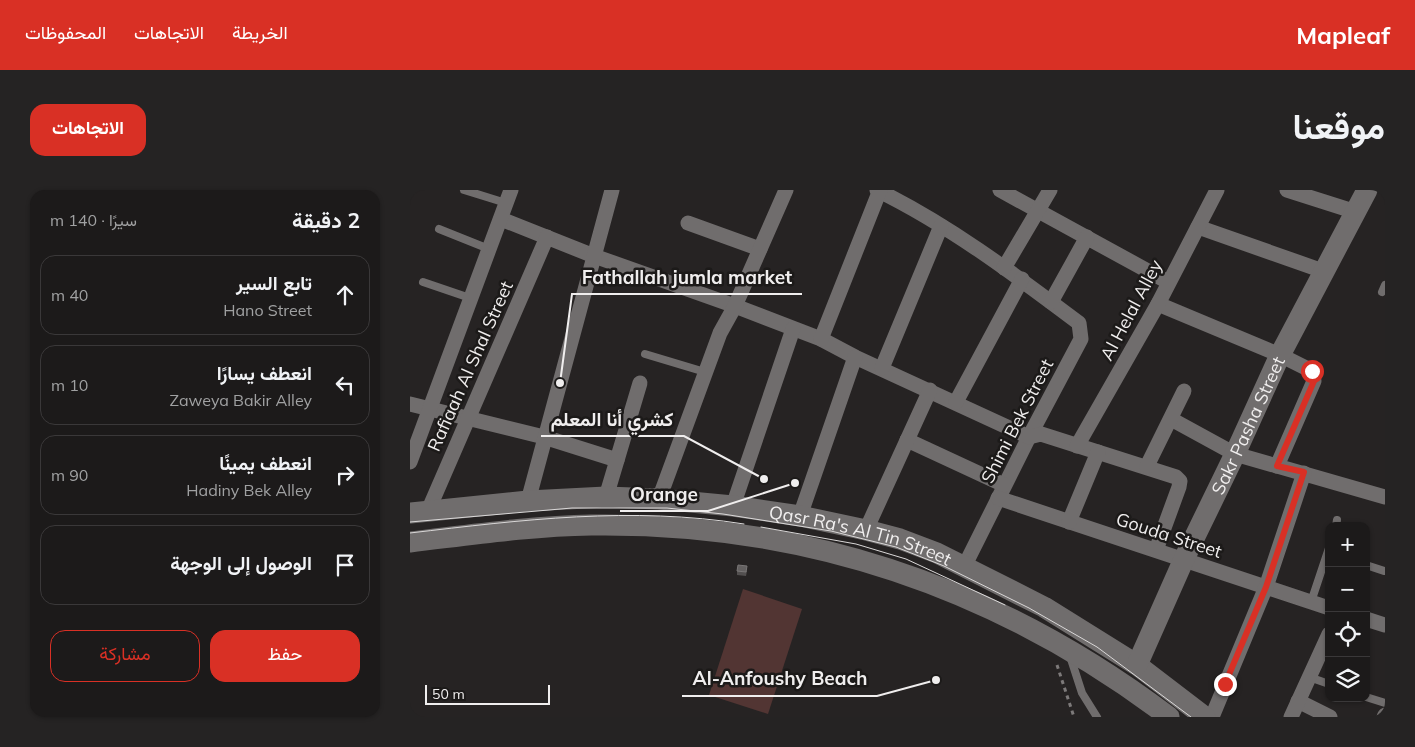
<!DOCTYPE html>
<html lang="ar">
<meta charset="utf-8">
<style>
:root{--surface:#1c1a1a;--page:#252323;--text:#f1f3f6;--muted:#a0a1a2;--line:#3a3839;--accent:#d93025}
body{margin:0;font-family:Mulish,Vazirmatn,sans-serif;background:var(--page);color:var(--text);direction:rtl}
.controls{position:absolute;right:15px;bottom:15px;display:grid;overflow:hidden;border-radius:10px;box-shadow:0 1px 4px #0004}
.controls button{width:45px;height:45px;display:grid;place-items:center;padding:0;border:0;border-bottom:1px solid var(--line);background:var(--surface);color:var(--text);font:25px sans-serif}
.scale{position:absolute;left:15px;bottom:12px;width:125px;box-sizing:border-box;padding-left:5px;border:2px solid #f0eeee;border-top:0;font-size:14px;line-height:18px;white-space:nowrap;color:#f0eeee;-webkit-text-stroke:4px #1c1a19;paint-order:stroke}
.stop{position:absolute;width:15px;height:15px;margin:-11px;border:4px solid #d93025;border-radius:50%;background:#fff}
.stop.end{background:#d93025;border-color:#fff;box-shadow:0 1px 5px #0008}
.list{margin:0;padding:0;list-style:none}
h2{display:flex;justify-content:space-between;align-items:center;height:65px;margin:0;padding:0 20px;font-size:21px}
h2 small{font-size:16px;font-weight:400;color:var(--muted)}
.list li{display:grid;grid-template-columns:32px 1fr auto;gap:15px;align-items:center;box-sizing:border-box;height:80px;margin:0 10px 10px;padding:0 10px;border:1px solid var(--line);border-radius:15px}
.list b{display:block;font-size:19px;white-space:nowrap}
.list p{margin:0;font-size:16px;white-space:nowrap;color:var(--muted)}
.list em{font-size:16px;font-style:normal;color:var(--muted)}
.actions{display:flex;gap:10px;padding:15px 20px}
.actions a{flex:1;padding:11px 0;border:1px solid var(--accent);border-radius:15px;text-align:center;font-size:18px;color:var(--accent)}
.actions .main{background:var(--accent);color:#fff}
.icon{flex:none;width:28px;height:28px;fill:none;stroke:currentColor;stroke-width:2;stroke-linecap:round;stroke-linejoin:round}
.map{position:relative;flex:none;width:975px;height:527px;overflow:hidden;direction:ltr;border-radius:15px}
header{display:flex;align-items:center;gap:30px;box-sizing:border-box;height:70px;padding:0 25px;background:var(--accent);color:#fff}
header strong{font-size:24px}
nav{display:flex;gap:28px;margin-inline-start:auto;font-size:18px}
.intro{display:flex;align-items:center;justify-content:space-between;box-sizing:border-box;height:120px;padding:0 30px}
h1{margin:0;font-size:35px}
.button{padding:12px 22px;border-radius:15px;background:var(--accent);color:#fff;font-size:18px;font-weight:700}
main{display:flex;gap:30px;padding:0 30px}
aside{flex:1;background:var(--surface);border-radius:15px;box-shadow:0 1px 4px #0004}
.map>svg:first-child{display:block}
.green{fill:#523533}
.lines{fill:none;stroke-linecap:round;stroke-linejoin:round}
.path{stroke:#7d7a7a;stroke-width:3;stroke-dasharray:4 4;stroke-linecap:butt}
.service{stroke:#706d6d;stroke-width:8}
.minor{stroke:#706d6d;stroke-width:15}
.secondary{stroke:#706d6d;stroke-width:21}
.tram{stroke:#dad8d8;stroke-width:1}
.wall{fill:#524f4f}
.building{fill:#636060;stroke:#797676}
.route{stroke:#d93025;stroke-width:6}
.labels{text-anchor:middle;dominant-baseline:central;stroke-width:5;stroke-linejoin:round;paint-order:stroke}
.street-label{font-size:18px;fill:#f0eeee;stroke:#1c1a19}
.leader{fill:none;stroke:#f0eeee;stroke-width:2}
.callout-dot{fill:#f0eeee;stroke:#1c1a19;stroke-width:2}
.callout-label{font-size:19px;text-anchor:middle;font-weight:bold;fill:#f0eeee;stroke:#1c1a19;stroke-width:5;stroke-linejoin:round;paint-order:stroke}
</style>
<header>
<strong>Mapleaf</strong>
<nav><a>الخريطة</a><a>الاتجاهات</a><a>المحفوظات</a></nav>
</header>
<div class="intro"><h1>موقعنا</h1><a class="button">الاتجاهات</a></div>
<main>
<div class="map">
<svg width="975" height="527" viewBox="0 0 975 527">
<rect width="100%" height="100%" fill="#262323"/>
<path class="green" d="M 333,399 L 392,419 L 358,524 L 299,505 Z"/>
<g class="lines">
<path class="path" d="M 647,475 L 664,527"/>
<g class="service">
<path d="M 54,0 L 96,13"/>
<path d="M 29,39 L 79,59"/>
<path d="M 13,92 L 60,108"/>
<path d="M 972,102 L 975,95"/>
<path d="M 235,164 L 295,182"/>
<path d="M 926,336 L 927,330"/>
<path d="M 956,375 L 974,381"/>
<path d="M 901,412 L 919,358"/>
<path d="M 660,466 L 672,503 L 687,527"/>
<path d="M 899,487 L 919,494"/>
<path d="M 956,507 L 975,513"/>
</g>
<g class="minor">
<path d="M 467,0 C 539,35 605,85 669,133 L 671,149 L 619,247 L 554,377"/>
<path d="M 590,0 L 758,92"/>
<path d="M 877,0 L 946,22"/>
<path d="M 91,29 L 184,66 L 325,116 L 411,149 L 445,167 L 619,247 L 631,244 L 766,287 L 770,291 L 769,297 L 746,360"/>
<path d="M 278,33 L 350,59"/>
<path d="M 788,37 L 913,81"/>
<path d="M 594,78 L 640,0"/>
<path d="M 641,112 L 677,47"/>
<path d="M 748,114 L 870,165 L 902,181 L 904,191 L 867,276"/>
<path d="M 411,149 L 470,0"/>
<path d="M 472,178 L 531,36"/>
<path d="M 546,212 L 612,89"/>
<path d="M 0,214 L 134,247 L 207,270"/>
<path d="M 761,229 L 825,264 L 975,307"/>
<path d="M 497,250 L 594,295"/>
<path d="M 667,256 L 748,114 L 807,0"/>
<path d="M 0,272 L 101,0"/>
<path d="M 737,276 L 774,201"/>
<path d="M 196,307 L 230,193"/>
<path d="M 588,308 L 919,418"/>
<path d="M 249,309 L 310,143 L 325,116 L 376,0"/>
<path d="M 118,311 L 202,0"/>
<path d="M 323,316 L 383,139"/>
<path d="M 18,321 L 137,47"/>
<path d="M 390,326 L 445,167"/>
<path d="M 659,332 L 688,262"/>
<path d="M 456,340 L 520,200"/>
<path d="M 956,429 L 975,435"/>
<path d="M 888,511 L 920,527"/>
<path d="M 802,527 L 856,397 L 894,283"/>
<path d="M 881,527 L 919,444"/>
<path d="M 974,527 L 975,525"/>
</g>
<g class="secondary">
<path id="s1" d="M 0,323 L 118,311 L 196,307 L 249,309 L 323,316 L 390,326 L 456,340 L 490,349 L 527,363 L 634,417 L 727,475 L 795,527"/>
<path d="M 0,352 C 60,345 120,336 181,335 C 396,332 587,397 759,527"/>
<path id="s2" d="M 727,475 L 774,369 L 825,264 L 870,165 L 957,0"/>
</g>
<g class="tram">
<path d="M 0,332 L 162,318 L 257,318 L 313,324 L 421,341 L 486,357 L 534,376 L 619,418 L 687,457 L 781,527"/>
<path d="M 351,337 L 446,354 L 496,369 L 595,415"/>
<path d="M 0,343 C 111,330 222,316 334,334"/>
</g>
</g>
<path class="wall" d="M 327,381 L 337,381 L 336,386 L 327,385 Z"/>
<path class="building" d="M 328,375 L 337,376 L 336,382 L 327,381 Z"/>
<g class="lines">
<path class="route" d="M 815,494 L 856,397 L 894,282 L 867,276 L 904,191 L 902,181"/>
</g>
<g class="labels">
<g class="street-label">
<text transform="translate(721 120) rotate(-62)">Al Helal Alley</text>
<text transform="translate(60 176) rotate(-66)">Rafiaah Al Shal Street</text>
<text transform="translate(607 231) rotate(-63)">Shimi Bek Street</text>
<text stroke="none"><textPath href="#s2" startOffset="264">Sakr Pasha Street</textPath></text>
<text transform="translate(759 345) rotate(18)">Gouda Street</text>
<text stroke="none"><textPath href="#s1" startOffset="455">Qasr Ra's Al Tin Street</textPath></text>
</g>
</g>
<path class="leader" d="M150 193L162 104H392M354 289L274 246H131M385 293L298 321H210M526 490L467 506H272"/>
<g class="callout-dot">
<circle cx="150" cy="193" r="5"/>
<circle cx="354" cy="289" r="5"/>
<circle cx="385" cy="293" r="5"/>
<circle cx="526" cy="490" r="5"/>
</g>
<g class="callout-label">
<text x="277" y="94">Fathallah jumla market</text>
<text x="202" y="236">كشري أنا المعلم</text>
<text x="254" y="311">Orange</text>
<text x="370" y="495">Al-Anfoushy Beach</text>
</g>
</svg>
<div class="controls">
<button>+</button>
<button>−</button>
<button><svg class="icon" aria-label="locate" viewBox="0 0 24 24"><circle cx="12" cy="12" r="6"/><path d="M12 2v4M12 18v4M2 12h4M18 12h4"/></svg></button>
<button><svg class="icon" aria-label="layers" viewBox="0 0 24 24"><path d="M12 4l9 5-9 5-9-5zM3 14l9 5 9-5"/></svg></button>
</div>
<div class="scale">50 m</div>
<div class="stop" style="left:902px;top:181px"></div>
<div class="stop end" style="left:815px;top:494px"></div>
</div>
<aside>
<h2>2 دقيقة<small>سيرًا · 140 m</small></h2>
<ul class="list">
<li><svg class="icon" aria-label="ahead" viewBox="0 0 24 24"><path d="M12 20V5M6 11l6-6 6 6"/></svg><div><b>تابع السير</b><p>Hano Street</p></div><em>40 m</em></li>
<li><svg class="icon" aria-label="left" viewBox="0 0 24 24"><path d="M17 20v-9H6M10 6l-5 5 5 5"/></svg><div><b>انعطف يسارًا</b><p>Zaweya Bakir Alley</p></div><em>10 m</em></li>
<li><svg class="icon" aria-label="right" viewBox="0 0 24 24"><path d="M7 20v-9h11M14 6l5 5-5 5"/></svg><div><b>انعطف يمينًا</b><p>Hadiny Bek Alley</p></div><em>90 m</em></li>
<li><svg class="icon" aria-label="arrive" viewBox="0 0 24 24"><path d="M6 21V4h12l-3 4 3 4H6"/></svg><div><b>الوصول إلى الوجهة</b></div></li>
</ul>
<div class="actions"><a class="main">حفظ</a><a>مشاركة</a></div>
</aside>
</main>
